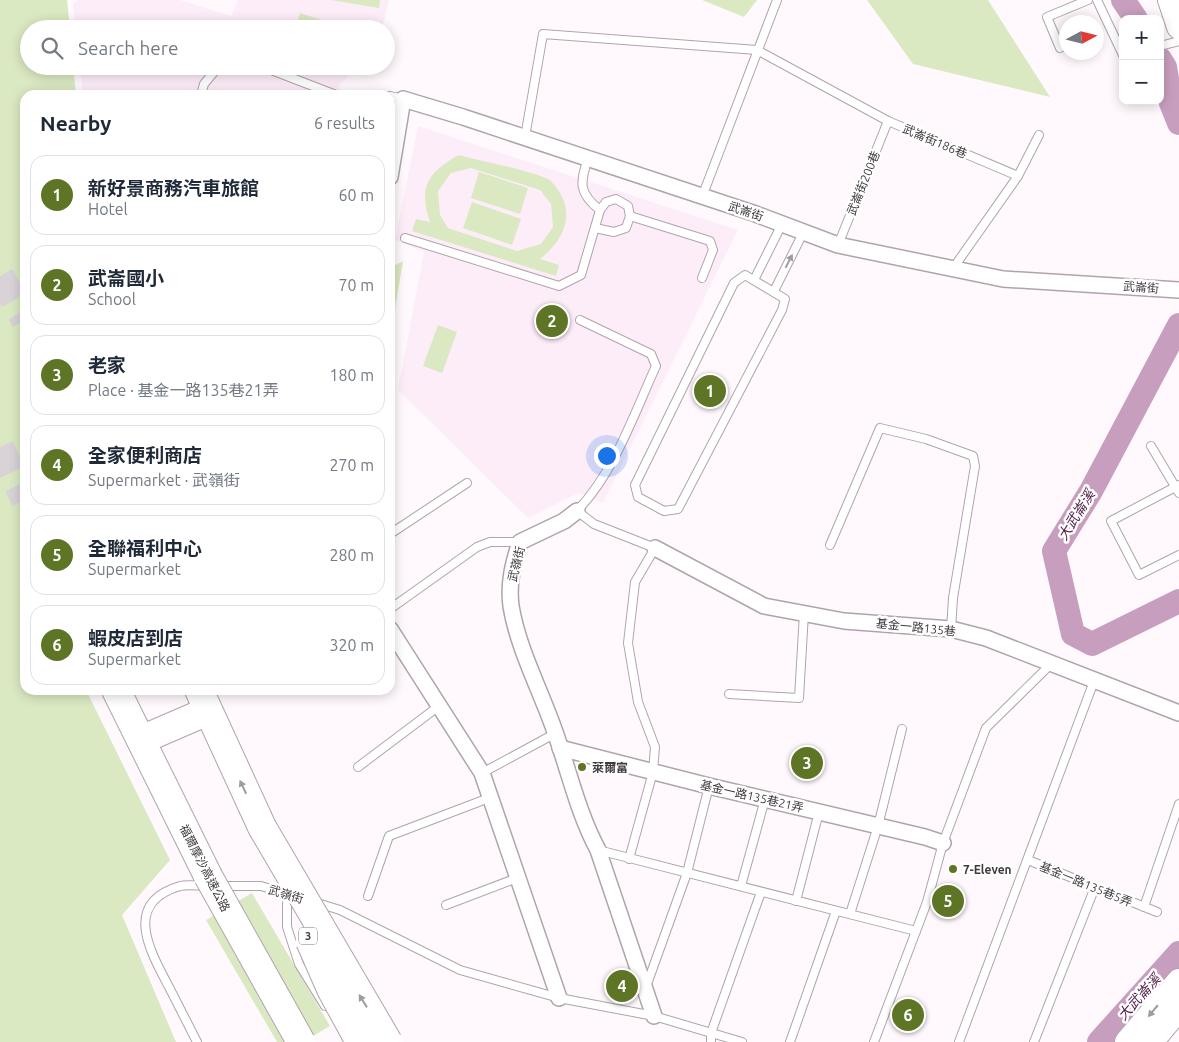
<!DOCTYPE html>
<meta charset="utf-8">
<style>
:root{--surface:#fff;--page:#f2f2f3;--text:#1f2937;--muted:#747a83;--line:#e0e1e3;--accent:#5f7526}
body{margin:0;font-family:Ubuntu,"Noto Sans TC",sans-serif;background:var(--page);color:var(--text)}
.controls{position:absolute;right:15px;top:15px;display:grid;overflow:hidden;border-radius:10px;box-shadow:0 2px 12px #0003}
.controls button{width:45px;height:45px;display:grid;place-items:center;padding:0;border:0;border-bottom:1px solid var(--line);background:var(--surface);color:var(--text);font:25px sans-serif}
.compass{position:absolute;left:1059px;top:15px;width:45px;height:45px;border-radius:50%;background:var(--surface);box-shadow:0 2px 12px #0003;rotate:83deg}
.you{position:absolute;left:606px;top:455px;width:18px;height:18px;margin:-12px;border:4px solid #fff;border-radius:50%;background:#1a73e8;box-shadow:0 0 0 8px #1a73e833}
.badge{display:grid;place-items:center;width:32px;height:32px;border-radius:50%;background:var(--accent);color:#fff;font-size:16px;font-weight:700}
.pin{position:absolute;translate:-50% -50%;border:2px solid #fff;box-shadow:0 1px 5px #0006}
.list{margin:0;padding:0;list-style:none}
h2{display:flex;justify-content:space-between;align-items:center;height:65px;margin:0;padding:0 20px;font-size:21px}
h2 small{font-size:16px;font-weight:400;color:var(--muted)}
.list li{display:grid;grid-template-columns:32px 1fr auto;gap:15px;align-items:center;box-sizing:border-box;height:80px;margin:0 10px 10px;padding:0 10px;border:1px solid var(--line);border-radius:15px}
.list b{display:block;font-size:19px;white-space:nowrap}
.list p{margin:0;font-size:16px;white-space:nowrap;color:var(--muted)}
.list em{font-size:16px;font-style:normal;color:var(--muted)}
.icon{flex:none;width:28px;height:28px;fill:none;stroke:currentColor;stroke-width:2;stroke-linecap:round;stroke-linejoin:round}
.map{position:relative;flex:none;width:1179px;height:1042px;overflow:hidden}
.search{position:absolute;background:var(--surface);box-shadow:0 2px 12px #0003;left:20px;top:20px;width:375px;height:55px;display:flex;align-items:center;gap:12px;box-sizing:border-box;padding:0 18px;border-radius:28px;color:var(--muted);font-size:19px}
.panel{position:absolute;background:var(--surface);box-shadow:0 2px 12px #0003;left:20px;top:90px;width:375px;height:605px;border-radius:15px}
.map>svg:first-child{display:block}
.built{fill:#fdedf9}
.green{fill:#dbe9c2;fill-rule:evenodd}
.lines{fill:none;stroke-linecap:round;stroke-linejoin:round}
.river{stroke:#c89ebe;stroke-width:24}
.motorway-tunnel{stroke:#d9d3d7;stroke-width:28;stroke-dasharray:28 14;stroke-linecap:butt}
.service-casing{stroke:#b0a4ac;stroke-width:10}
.minor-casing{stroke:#b0a4ac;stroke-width:18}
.primary-casing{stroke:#b0a4ac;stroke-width:26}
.motorway-casing{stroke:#b0a4ac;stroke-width:30}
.service{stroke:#fff;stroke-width:8}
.minor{stroke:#fff;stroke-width:15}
.primary{stroke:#fff;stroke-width:24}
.motorway{stroke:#fff;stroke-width:28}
.motorway-bridge-casing{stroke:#b0a4ac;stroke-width:30;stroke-linecap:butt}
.motorway-bridge{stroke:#fff;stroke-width:28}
.oneway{fill:#9f9c9e}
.poi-dot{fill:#5f7526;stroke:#fff;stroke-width:2}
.labels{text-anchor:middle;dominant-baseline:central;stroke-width:5;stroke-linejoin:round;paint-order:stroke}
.shield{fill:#fff;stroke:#797578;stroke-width:1}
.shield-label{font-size:11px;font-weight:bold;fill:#3f3a3e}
.street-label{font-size:12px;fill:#3f3a3e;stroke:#fff}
.poi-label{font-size:12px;font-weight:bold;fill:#3f3a3e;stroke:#fff;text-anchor:start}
.water-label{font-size:14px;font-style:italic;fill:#56234d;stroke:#fff}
</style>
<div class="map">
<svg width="1179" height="1042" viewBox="0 0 1179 1042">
<rect width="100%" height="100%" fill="#fff9fd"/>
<g class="built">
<path d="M 78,0 L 180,0 L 231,16 L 238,0 L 389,0 L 382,29 L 76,29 L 73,4 Z"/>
<path d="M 80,66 L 359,66 L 339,85 L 342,95 L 83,95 Z"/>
<path d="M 418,126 L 738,230 L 603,503 L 579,493 L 528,518 L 398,390 L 424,252 L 395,240 Z"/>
</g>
<g class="green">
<path d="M 0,0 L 67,0 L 70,29 L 29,29 L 29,66 L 73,66 L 76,95 L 25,95 L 25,690 L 86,690 L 170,860 L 122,915 L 176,1042 L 0,1042 Z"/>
<path d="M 331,0 L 380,0 L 379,8 Z"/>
<path d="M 702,0 L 757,0 L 744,17 Z"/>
<path d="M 867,0 L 988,0 L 1050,97 L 913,64 Z"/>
<path d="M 300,13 L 350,29 L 295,29 Z"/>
<path d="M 459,155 C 487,163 521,168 548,179 C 552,181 555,186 558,190 C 576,216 562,242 540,259 L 559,265 L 556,276 L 412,231 L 416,219 L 430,222 C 418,187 428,172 459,155 ZM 471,168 L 540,190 L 551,204 L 553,227 L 541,244 L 517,251 L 448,228 L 440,215 L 438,191 L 451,173 Z"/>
<path d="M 479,172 L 528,188 L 520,214 L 471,198 Z"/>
<path d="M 472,202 L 521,219 L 512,245 L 463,228 Z"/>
<path d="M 403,261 L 390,339 L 390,268 Z"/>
<path d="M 438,325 L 457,332 L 442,373 L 423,366 Z"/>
<path d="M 252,893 L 330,1026 L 303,1042 L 277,1042 L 206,920 Z"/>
</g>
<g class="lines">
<g class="river">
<path d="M 1123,0 L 1136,19"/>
<path d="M 1160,59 L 1165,67 L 1171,103 L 1179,123"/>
<path d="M 1179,325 L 1091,491 L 1054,551 L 1073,634 L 1092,644 L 1179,601"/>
<path d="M 1099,1042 L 1179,953"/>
</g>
<g class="motorway-tunnel">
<path d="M 0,276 L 25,320"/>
<path d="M 0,447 L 25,500"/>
</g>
<defs>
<g id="service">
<path d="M 1097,0 L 1123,55"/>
<path d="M 1160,46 L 1179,41"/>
<path d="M 1060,48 L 1047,17 L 1088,0"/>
<path d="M 261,66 L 336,95"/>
<path d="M 201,95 L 204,84 L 219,66"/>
<path d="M 390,96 L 403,99"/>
<path d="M 525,137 L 543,34 L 757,50 L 888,121 L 1018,176 L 954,267"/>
<path d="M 1018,176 L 1039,135"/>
<path d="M 702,197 L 777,0"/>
<path d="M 630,216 L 710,241 L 713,250 L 702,278"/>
<path d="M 595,228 L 614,232 L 626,228 L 630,216 L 628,206 L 616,199 L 606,202 L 600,210"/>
<path d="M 405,238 L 559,286 L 581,275 L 600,210 C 578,193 580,183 588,158"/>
<path d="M 838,245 L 888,121"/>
<path d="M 745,275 L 785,299 L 782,310 L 678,509 L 664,511 L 638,497 L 635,485 L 734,283 Z"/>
<path d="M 754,280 L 782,224"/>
<path d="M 774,291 L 804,231"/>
<path d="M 580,320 L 651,354 L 656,366 C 633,416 615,471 577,511 L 594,524 L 655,548 L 635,582 L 628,643 L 638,702 L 655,747 L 653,772 L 629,859"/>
<path d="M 1151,446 L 1179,493"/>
<path d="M 1179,485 L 1111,521 L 1139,575 L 1179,555"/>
<path d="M 390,534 L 467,483"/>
<path d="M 830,545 L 880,428 L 926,439 L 973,456 L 975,466 L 953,598 L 951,629"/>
<path d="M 390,609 L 477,547 L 490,542 L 520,542"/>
<path d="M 729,694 L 799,698 L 804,613"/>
<path d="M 358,767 L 439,706"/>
<path d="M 482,773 L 556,733"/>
<path d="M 598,850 L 916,931"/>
<path d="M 1028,860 L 1157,912"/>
<path d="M 221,886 L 261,886 L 293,896"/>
<path d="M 741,886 L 765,799"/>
<path d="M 287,894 L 287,927 L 299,964 L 325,1006"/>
<path d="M 368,896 L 389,836 L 489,798"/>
<path d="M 796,901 L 819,812"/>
<path d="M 314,902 L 340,910 L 460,970 L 559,998 L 654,1016 L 742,1042"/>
<path d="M 446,905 L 517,878"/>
<path d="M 1144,907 L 1179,804"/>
<path d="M 850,914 L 878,826 L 902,729"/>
<path d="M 646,987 L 687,873 L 709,786"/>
<path d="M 197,1042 C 188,1024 178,1005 169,987 C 150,951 122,903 180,886 C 188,884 199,886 207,886"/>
<path d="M 711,1042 L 711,1033 L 761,892"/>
<path d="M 790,1042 L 836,911"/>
<path d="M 874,1042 L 927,902 L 943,843 L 986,728 L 1051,664"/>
<path d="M 959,1042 L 1094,681"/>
<path d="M 1034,1042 L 1095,887"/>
</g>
<g id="minor">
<path d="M 390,177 L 403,99 L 463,117 L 753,213 L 838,245 L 1003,279 L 1179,290"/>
<path d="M 577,511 L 564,521 L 520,542 C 513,564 508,583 511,606 C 518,649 541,691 555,732 C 569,771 578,813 598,850 L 654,1016"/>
<path d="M 655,548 L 764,606 L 844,621 L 951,629 L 986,638 L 1179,713"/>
<path d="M 390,629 L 482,773 L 559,998"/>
<path d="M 560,748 L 709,786 L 925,837 L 943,843"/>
</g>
<g id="primary">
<path d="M 1170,0 L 1179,27"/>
<path d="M 1127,1042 L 1179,981"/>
<path d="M 1151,1042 L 1179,1008"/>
</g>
<g id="motorway">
<path d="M 116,690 L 208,876"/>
<path d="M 199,690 L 262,827"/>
<path d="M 141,740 L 208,711"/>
</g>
</defs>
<use href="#service" class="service-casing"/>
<use href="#minor" class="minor-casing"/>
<use href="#primary" class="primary-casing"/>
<use href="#motorway" class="motorway-casing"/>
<use href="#service" class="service"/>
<use href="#minor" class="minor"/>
<use href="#primary" class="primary"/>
<use href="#motorway" class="motorway"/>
<defs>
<g id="motorway-bridge">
<path d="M 262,827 L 388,1042"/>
<path d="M 208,876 L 301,1042"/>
<path d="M 310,941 L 331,989 L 360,1042"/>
</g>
</defs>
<use href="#motorway-bridge" class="motorway-bridge-casing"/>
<use href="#motorway-bridge" class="motorway-bridge"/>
</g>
<defs><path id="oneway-solid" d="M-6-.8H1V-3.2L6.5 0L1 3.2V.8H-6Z" transform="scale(1.25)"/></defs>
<g class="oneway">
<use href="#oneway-solid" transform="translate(789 261) rotate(-63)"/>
<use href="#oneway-solid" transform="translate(243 787) rotate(-115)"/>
<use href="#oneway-solid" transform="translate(363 1001) rotate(-122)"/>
<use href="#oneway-solid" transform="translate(1153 1011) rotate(130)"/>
</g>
<g class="poi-dot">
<circle cx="582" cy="767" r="5"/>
<circle cx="953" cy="869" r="5"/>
</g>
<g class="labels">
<rect class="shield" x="299" y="927.5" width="18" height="17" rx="4"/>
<g class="shield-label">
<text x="308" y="936">3</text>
</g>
<g class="street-label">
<text transform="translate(935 141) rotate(23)">武崙街186巷</text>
<text transform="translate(863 183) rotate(-68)">武崙街200巷</text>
<text transform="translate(746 211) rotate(19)">武崙街</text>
<text transform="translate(1141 287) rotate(4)">武崙街</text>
<text transform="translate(516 564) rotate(-76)">武嶺街</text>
<text transform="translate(916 627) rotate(6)">基金一路135巷</text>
<text transform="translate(752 796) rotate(13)">基金一路135巷21弄</text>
<text transform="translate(205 868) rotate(63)">福爾摩沙高速公路</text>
<text transform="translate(1086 884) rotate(22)">基金一路135巷5弄</text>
<text transform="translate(286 894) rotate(16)">武嶺街</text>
</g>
<g class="poi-label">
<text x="592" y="767">萊爾富</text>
<text x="963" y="869">7-Eleven</text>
</g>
<g class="water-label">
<text transform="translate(1076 515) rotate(-58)">大武崙溪</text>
<text transform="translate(1139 997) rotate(-48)">大武崙溪</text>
</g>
</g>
</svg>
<div class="controls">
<button>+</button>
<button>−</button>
</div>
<svg class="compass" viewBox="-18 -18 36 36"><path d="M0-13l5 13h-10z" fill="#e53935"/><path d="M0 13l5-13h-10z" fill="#747a83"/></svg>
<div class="you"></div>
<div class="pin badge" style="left:710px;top:391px">1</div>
<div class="pin badge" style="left:552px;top:321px">2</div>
<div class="pin badge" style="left:807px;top:763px">3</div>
<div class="pin badge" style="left:622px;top:986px">4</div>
<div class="pin badge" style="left:948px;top:901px">5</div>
<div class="pin badge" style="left:908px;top:1015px">6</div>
<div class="search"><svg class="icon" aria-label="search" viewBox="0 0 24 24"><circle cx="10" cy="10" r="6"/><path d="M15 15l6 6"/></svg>Search here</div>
<section class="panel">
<h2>Nearby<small>6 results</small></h2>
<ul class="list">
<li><span class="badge">1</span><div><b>新好景商務汽車旅館</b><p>Hotel</p></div><em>60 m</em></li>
<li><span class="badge">2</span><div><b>武崙國小</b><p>School</p></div><em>70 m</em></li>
<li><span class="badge">3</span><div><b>老家</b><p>Place · 基金一路135巷21弄</p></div><em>180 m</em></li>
<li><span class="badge">4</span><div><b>全家便利商店</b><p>Supermarket · 武嶺街</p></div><em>270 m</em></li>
<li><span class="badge">5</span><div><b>全聯福利中心</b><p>Supermarket</p></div><em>280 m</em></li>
<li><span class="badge">6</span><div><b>蝦皮店到店</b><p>Supermarket</p></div><em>320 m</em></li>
</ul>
</section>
</div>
